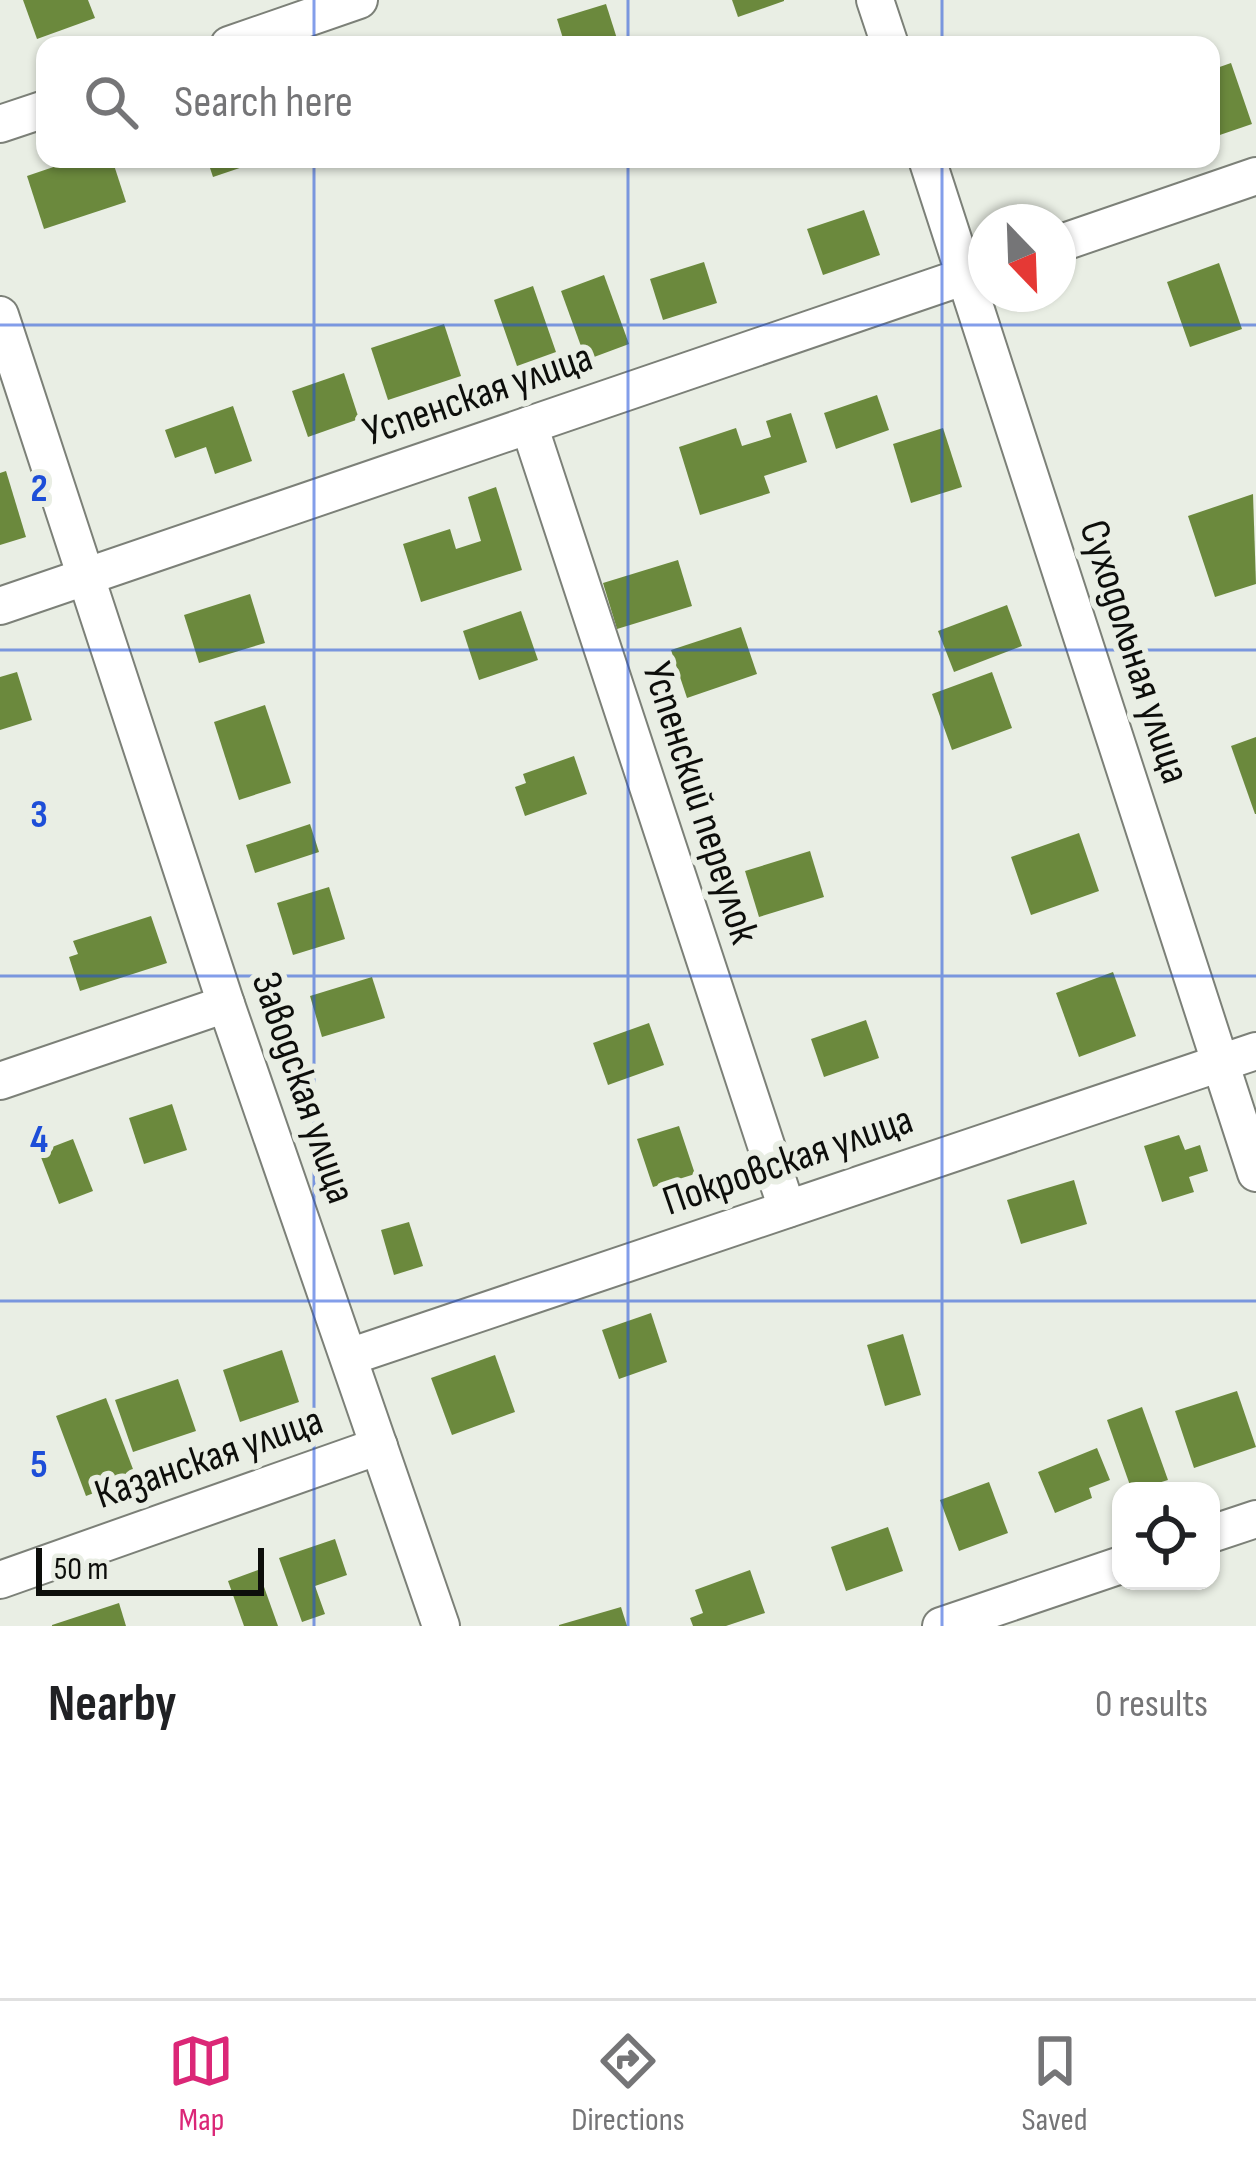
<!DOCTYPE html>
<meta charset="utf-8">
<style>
:root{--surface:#fff;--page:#f2f2f2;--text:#202124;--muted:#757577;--line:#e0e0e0;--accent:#db2777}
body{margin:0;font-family:"Sofia Sans Condensed",sans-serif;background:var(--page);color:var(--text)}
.controls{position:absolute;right:36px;bottom:36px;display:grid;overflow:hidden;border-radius:24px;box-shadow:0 3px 9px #0004}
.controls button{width:108px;height:108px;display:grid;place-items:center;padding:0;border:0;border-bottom:3px solid var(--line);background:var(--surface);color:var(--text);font:60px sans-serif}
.compass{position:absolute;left:968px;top:204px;width:108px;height:108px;border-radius:50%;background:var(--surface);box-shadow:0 3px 9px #0004;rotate:157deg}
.scale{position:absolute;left:36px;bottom:30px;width:228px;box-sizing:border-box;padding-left:12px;border:6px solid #0d0e0b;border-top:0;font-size:33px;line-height:42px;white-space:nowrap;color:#0d0e0b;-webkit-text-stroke:9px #e9eee4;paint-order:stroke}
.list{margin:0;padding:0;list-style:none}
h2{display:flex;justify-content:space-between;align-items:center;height:156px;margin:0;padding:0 48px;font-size:51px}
h2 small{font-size:39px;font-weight:400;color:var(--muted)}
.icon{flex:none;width:66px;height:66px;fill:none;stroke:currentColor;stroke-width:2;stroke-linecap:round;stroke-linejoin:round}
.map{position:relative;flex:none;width:1256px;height:1626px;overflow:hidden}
.search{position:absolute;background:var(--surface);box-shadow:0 3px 9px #0004;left:36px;right:36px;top:36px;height:132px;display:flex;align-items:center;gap:30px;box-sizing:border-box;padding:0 42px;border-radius:24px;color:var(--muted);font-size:45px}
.sheet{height:372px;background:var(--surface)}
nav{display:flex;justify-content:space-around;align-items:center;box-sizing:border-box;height:168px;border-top:3px solid var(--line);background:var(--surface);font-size:33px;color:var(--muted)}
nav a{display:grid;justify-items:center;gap:6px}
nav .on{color:var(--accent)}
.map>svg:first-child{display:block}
.building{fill:#6b893d}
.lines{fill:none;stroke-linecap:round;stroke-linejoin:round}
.minor-casing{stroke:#7c8078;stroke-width:40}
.minor{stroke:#fff;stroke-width:36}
.grid{fill:none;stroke:#1d4ed8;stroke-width:3;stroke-opacity:0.55}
.labels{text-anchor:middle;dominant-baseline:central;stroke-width:12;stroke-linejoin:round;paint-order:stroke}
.street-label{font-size:42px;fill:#0d0e0b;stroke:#e9eee4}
.grid-label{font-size:39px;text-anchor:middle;font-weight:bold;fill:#1d4ed8;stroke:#e9eee4;stroke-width:12;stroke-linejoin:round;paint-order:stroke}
</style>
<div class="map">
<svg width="1256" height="1626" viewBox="0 0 1256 1626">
<rect width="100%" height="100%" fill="#e9eee4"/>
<g class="building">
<path d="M 23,0 L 88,0 L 95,18 L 37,39 Z"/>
<path d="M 732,0 L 784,0 L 784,1 L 738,17 Z"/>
<path d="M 606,4 L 619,45 L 565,45 L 557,19 Z"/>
<path d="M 1231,63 L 1252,124 L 1211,138 L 1211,70 Z"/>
<path d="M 77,159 L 112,159 L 126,202 L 44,229 L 27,176 Z"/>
<path d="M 207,159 L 263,159 L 263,160 L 213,177 Z"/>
<path d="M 864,210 L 880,255 L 823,275 L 807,229 Z"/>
<path d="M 704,262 L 717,303 L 663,320 L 650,279 Z"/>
<path d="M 1219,263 L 1242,329 L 1190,347 L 1167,282 Z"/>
<path d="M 604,275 L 629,344 L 586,360 L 561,291 Z"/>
<path d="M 533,286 L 556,352 L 517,366 L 494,300 Z"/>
<path d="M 444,324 L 461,376 L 388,400 L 371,348 Z"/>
<path d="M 344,373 L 359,419 L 308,437 L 292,391 Z"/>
<path d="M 877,395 L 889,430 L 836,449 L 824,413 Z"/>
<path d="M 233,406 L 252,461 L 215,474 L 206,447 L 175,458 L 165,430 Z"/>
<path d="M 791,413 L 807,462 L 764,476 L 770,493 L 700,515 L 679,447 L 736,428 L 742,446 L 771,437 L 766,421 Z"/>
<path d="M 943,428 L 962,487 L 911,503 L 893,444 Z"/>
<path d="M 6,471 L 26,537 L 0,545 L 0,473 Z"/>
<path d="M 496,487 L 522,570 L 421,602 L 403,544 L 450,529 L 456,549 L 481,541 L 468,497 Z"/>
<path d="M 1253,494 L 1256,584 L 1215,597 L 1188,516 Z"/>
<path d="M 678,560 L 692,606 L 617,629 L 603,583 Z"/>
<path d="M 250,594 L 265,643 L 199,663 L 184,615 Z"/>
<path d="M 1007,605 L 1022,646 L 954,672 L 938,631 Z"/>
<path d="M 521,611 L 538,660 L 479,680 L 463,631 Z"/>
<path d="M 741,627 L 757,674 L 687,698 L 671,650 Z"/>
<path d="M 17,672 L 32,720 L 0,730 L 0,677 Z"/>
<path d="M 992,672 L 1012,728 L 952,750 L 932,694 Z"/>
<path d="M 265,705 L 291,783 L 239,800 L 214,722 Z"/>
<path d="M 1256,737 L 1256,814 L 1255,814 L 1231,746 Z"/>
<path d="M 574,756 L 587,794 L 525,816 L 515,787 L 526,783 L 523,774 Z"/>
<path d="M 310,824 L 319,852 L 255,873 L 246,845 Z"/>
<path d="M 1079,833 L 1099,891 L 1031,915 L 1011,857 Z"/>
<path d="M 810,851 L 824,897 L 759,917 L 745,871 Z"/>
<path d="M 329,887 L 345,939 L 293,955 L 277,903 Z"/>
<path d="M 151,916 L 167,963 L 80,991 L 69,957 L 78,954 L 73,941 Z"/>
<path d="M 1113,972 L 1136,1036 L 1079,1057 L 1056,993 Z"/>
<path d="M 372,977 L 385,1018 L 322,1037 L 310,996 Z"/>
<path d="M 866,1020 L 879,1058 L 824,1077 L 811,1039 Z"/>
<path d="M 649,1023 L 664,1065 L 608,1085 L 593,1043 Z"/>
<path d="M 172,1104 L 187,1150 L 144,1164 L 129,1118 Z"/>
<path d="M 679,1126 L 695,1174 L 653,1187 L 637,1139 Z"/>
<path d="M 1179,1135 L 1185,1150 L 1200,1145 L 1208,1171 L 1189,1177 L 1194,1192 L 1162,1202 L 1144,1146 Z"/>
<path d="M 73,1139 L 93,1191 L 59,1204 L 39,1152 Z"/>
<path d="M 1074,1180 L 1087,1224 L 1021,1244 L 1007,1200 Z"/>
<path d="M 409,1222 L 423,1266 L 394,1275 L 381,1230 Z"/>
<path d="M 651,1313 L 667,1362 L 619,1379 L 602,1330 Z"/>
<path d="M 903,1334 L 921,1395 L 885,1406 L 867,1345 Z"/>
<path d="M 282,1350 L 299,1402 L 240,1422 L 223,1370 Z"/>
<path d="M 495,1355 L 515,1412 L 452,1435 L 431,1378 Z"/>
<path d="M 178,1379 L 196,1431 L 133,1452 L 115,1400 Z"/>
<path d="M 1237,1391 L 1256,1447 L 1194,1468 L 1175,1411 Z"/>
<path d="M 106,1398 L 136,1477 L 86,1496 L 56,1416 Z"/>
<path d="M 1142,1407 L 1168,1480 L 1132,1491 L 1107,1420 Z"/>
<path d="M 1097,1448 L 1110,1480 L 1089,1488 L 1092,1498 L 1055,1513 L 1038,1472 Z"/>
<path d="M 989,1482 L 1008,1533 L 959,1551 L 940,1500 Z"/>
<path d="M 888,1527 L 903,1571 L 846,1591 L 831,1547 Z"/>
<path d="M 335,1539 L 347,1575 L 315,1586 L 325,1614 L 302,1622 L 279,1558 Z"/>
<path d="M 258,1570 L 278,1626 L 244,1626 L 228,1581 Z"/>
<path d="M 750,1570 L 765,1613 L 726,1626 L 693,1626 L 690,1618 L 703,1613 L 695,1590 Z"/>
<path d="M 119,1603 L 126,1626 L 52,1626 L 52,1625 Z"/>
<path d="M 621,1607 L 627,1626 L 559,1626 L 559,1625 Z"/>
</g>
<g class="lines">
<defs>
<g id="minor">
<path d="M 875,0 L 890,45"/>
<path d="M 229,45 L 359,0"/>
<path d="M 0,124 L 45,109"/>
<path d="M 927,159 L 1256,1173"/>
<path d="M 1058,244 L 1256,176"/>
<path d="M 0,315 L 226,1004 L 441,1626"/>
<path d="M 529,425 L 787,1209"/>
<path d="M 0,606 L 986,269"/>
<path d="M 0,1081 L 226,1004"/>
<path d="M 349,1357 L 1256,1051"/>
<path d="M 1211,1534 L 1256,1519"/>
<path d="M 0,1580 L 379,1446"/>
<path d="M 941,1626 L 1121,1565"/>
</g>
</defs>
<use href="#minor" class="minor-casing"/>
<use href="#minor" class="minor"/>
</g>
<path class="grid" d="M 314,0 L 314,45M 628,0 L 628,45M 942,0 L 942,45M 314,159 L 314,1626M 628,159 L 628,1626M 942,159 L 942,1626M 0,325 L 1256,325M 0,650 L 1256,650M 0,976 L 1256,976M 0,1301 L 1256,1301"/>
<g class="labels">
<g class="street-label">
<text transform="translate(478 395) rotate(-19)">Успенская улица</text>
<text transform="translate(1134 652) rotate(72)">Суходольная улица</text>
<text transform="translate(700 803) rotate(72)">Успенский переулок</text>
<text transform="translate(303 1088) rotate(71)">Заводская улица</text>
<text transform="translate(788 1161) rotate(-19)">Покровская улица</text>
<text transform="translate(209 1458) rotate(-19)">Казанская улица</text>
</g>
</g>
<g class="grid-label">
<text x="39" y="501">2</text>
<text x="39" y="827">3</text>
<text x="39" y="1152">4</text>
<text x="39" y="1477">5</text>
</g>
</svg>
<div class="controls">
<button><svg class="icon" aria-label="locate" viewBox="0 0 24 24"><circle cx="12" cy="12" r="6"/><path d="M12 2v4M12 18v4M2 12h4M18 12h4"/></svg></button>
</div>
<svg class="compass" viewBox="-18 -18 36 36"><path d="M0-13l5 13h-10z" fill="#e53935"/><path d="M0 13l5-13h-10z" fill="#757577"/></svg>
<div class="scale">50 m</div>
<div class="search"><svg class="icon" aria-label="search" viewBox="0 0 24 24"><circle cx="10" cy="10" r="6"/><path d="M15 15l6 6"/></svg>Search here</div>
</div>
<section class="sheet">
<h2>Nearby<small>0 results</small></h2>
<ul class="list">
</ul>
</section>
<nav>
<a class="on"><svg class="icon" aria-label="map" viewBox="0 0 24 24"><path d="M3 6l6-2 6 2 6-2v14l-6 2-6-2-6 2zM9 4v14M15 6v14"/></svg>Map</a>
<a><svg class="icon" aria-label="directions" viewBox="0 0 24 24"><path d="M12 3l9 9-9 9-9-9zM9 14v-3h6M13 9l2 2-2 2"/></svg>Directions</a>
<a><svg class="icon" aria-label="saved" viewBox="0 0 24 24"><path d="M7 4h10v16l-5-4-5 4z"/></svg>Saved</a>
</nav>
